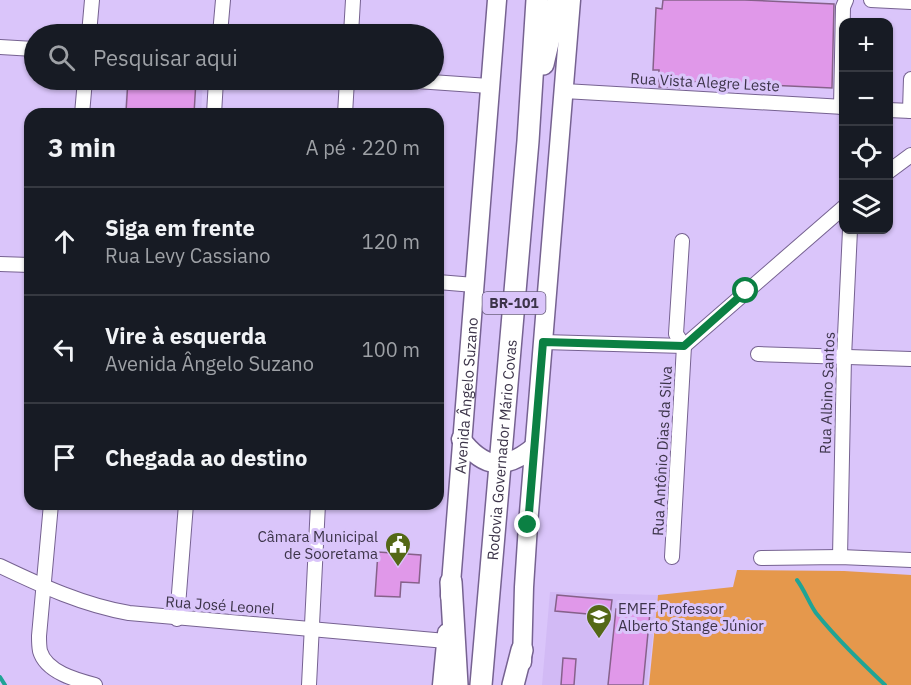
<!DOCTYPE html>
<html lang="pt">
<meta charset="utf-8">
<style>
:root{--surface:#171b24;--page:#20242c;--text:#f1f3f6;--muted:#9ea1a6;--line:#363941}
body{margin:0;font-family:"IBM Plex Sans",sans-serif;background:var(--page);color:var(--text)}
.controls{position:absolute;right:18px;top:18px;display:grid;overflow:hidden;border-radius:12px;box-shadow:0 2px 4px #0004}
.controls button{width:54px;height:54px;display:grid;place-items:center;padding:0;border:0;border-bottom:2px solid var(--line);background:var(--surface);color:var(--text);font:30px sans-serif}
.stop{position:absolute;width:18px;height:18px;margin:-14px;border:4px solid #0b8043;border-radius:50%;background:#fff}
.stop.end{background:#0b8043;border-color:#fff;box-shadow:0 2px 6px #0008}
.list{margin:0;padding:0;list-style:none}
h2{display:flex;justify-content:space-between;align-items:center;height:78px;margin:0;padding:0 24px;font-size:26px}
h2 small{font-size:20px;font-weight:400;color:var(--muted)}
.list li{display:grid;grid-template-columns:39px 1fr auto;gap:18px;align-items:center;box-sizing:border-box;height:108px;padding:0 24px;border-top:2px solid var(--line)}
.list b{display:block;font-size:22px;white-space:nowrap}
.list p{margin:0;font-size:20px;white-space:nowrap;color:var(--muted)}
.list em{font-size:20px;font-style:normal;color:var(--muted)}
.icon{flex:none;width:33px;height:33px;fill:none;stroke:currentColor;stroke-width:2;stroke-linecap:round;stroke-linejoin:round}
.map{position:relative;flex:none;width:911px;height:685px;overflow:hidden}
.search{position:absolute;background:var(--surface);box-shadow:0 2px 4px #0004;left:24px;top:24px;width:420px;height:66px;display:flex;align-items:center;gap:15px;box-sizing:border-box;padding:0 21px;border-radius:33px;color:var(--muted);font-size:22px}
.panel{position:absolute;background:var(--surface);box-shadow:0 2px 4px #0004;left:24px;top:108px;width:420px;height:402px;border-radius:18px}
.map>svg:first-child{display:block}
.built{fill:#d2baf5}
.green{fill:#e5984c}
.lines{fill:none;stroke-linecap:round;stroke-linejoin:round}
.stream{stroke:#20a495;stroke-width:4}
.building{fill:#e098e9;stroke:#86618a;stroke-width:1.5}
.minor-casing{stroke:#766291;stroke-width:16}
.major-casing{stroke:#766291;stroke-width:21}
.highway-casing{stroke:#766291;stroke-width:24}
.minor{stroke:#fff;stroke-width:14}
.major{stroke:#fff;stroke-width:18}
.highway{stroke:#fff;stroke-width:21}
.route{stroke:#0b8043;stroke-width:8}
.labels{text-anchor:middle;dominant-baseline:central;stroke-width:6;stroke-linejoin:round;paint-order:stroke}
.shield{fill:#dac5fa;stroke:#6b607e;stroke-width:1.5}
.shield-label{font-size:14px;font-weight:bold;fill:#3c3449}
.street-label{font-size:15px;fill:#3c3449;stroke:#dac5fa}
.poi-label{font-size:15px;fill:#3c3449;stroke:#dac5fa;text-anchor:end}
</style>
<div class="map">
<svg width="911" height="685" viewBox="0 0 911 685">
<rect width="100%" height="100%" fill="#dac5fa"/>
<g class="built">
<path d="M 127,80 L 203,80 L 201,114 L 124,114 Z"/>
<path d="M 550,592 L 658,595 L 647,685 L 542,685 Z"/>
</g>
<path class="green" d="M 737,570 L 844,571 L 911,575 L 911,685 L 649,685 L 658,595 L 733,587 Z"/>
<g class="lines">
<g class="stream">
<path d="M 797,580 C 805,591 809,603 816,613 C 837,639 861,662 885,685"/>
<path d="M 0,677 L 5,685"/>
</g>
</g>
<g class="building">
<path d="M 663,0 L 745,0 L 834,4 L 832,88 L 680,81 L 680,88 L 659,87 L 659,70 L 653,70 L 656,8 L 662,9 Z"/>
<path d="M 128,80 L 196,80 L 194,114 L 126,112 Z"/>
<path d="M 378,552 L 421,555 L 419,583 L 401,582 L 400,597 L 375,596 Z"/>
<path d="M 557,595 L 612,600 L 610,616 L 555,611 Z"/>
<path d="M 616,609 L 650,612 L 643,685 L 608,685 Z"/>
<path d="M 563,658 L 576,659 L 574,685 L 561,685 Z"/>
</g>
<g class="lines">
<defs>
<g id="minor">
<path d="M 871,0 L 911,2"/>
<path d="M 89,34 L 92,0"/>
<path d="M 220,34 L 223,0"/>
<path d="M 351,34 L 353,0"/>
<path d="M 0,47 L 34,49"/>
<path d="M 402,80 L 489,86"/>
<path d="M 564,91 L 844,107"/>
<path d="M 841,107 L 843,7 L 846,0"/>
<path d="M 888,110 L 911,111"/>
<path d="M 910,111 L 911,79"/>
<path d="M 82,114 L 85,80"/>
<path d="M 214,114 L 216,80"/>
<path d="M 345,114 L 347,80"/>
<path d="M 888,172 L 911,155"/>
<path d="M 0,264 L 30,265"/>
<path d="M 438,282 L 474,285"/>
<path d="M 543,342 L 684,346 L 844,207"/>
<path d="M 758,354 L 911,359"/>
<path d="M 51,504 L 39,636 C 39,641 39,646 40,651 C 46,672 76,680 95,685"/>
<path d="M 672,557 L 684,346 L 676,334 L 682,241"/>
<path d="M 840,557 L 844,357 L 850,230"/>
<path d="M 761,558 L 840,557 L 911,560"/>
<path d="M 0,566 C 42,586 83,605 129,613 L 446,641"/>
<path d="M 177,619 L 186,504"/>
<path d="M 309,685 L 318,504"/>
</g>
<g id="major">
<path d="M 461,439 C 484,469 505,471 534,447"/>
<path id="s1" d="M 450,596 L 497,0"/>
<path d="M 522,662 L 524,587 L 528,525 L 571,0"/>
<path d="M 442,685 L 447,633"/>
</g>
<g id="highway">
<path d="M 543,64 L 558,0"/>
<path d="M 451,582 L 457,685"/>
<path id="s2" d="M 481,685 L 528,141 L 537,0"/>
<path d="M 513,685 L 522,650"/>
</g>
</defs>
<use href="#minor" class="minor-casing"/>
<use href="#major" class="major-casing"/>
<use href="#highway" class="highway-casing"/>
<use href="#minor" class="minor"/>
<use href="#major" class="major"/>
<use href="#highway" class="highway"/>
</g>
<g class="lines">
<path class="route" d="M 528,525 L 543,342 L 684,346 L 746,291"/>
</g>
<defs>
<symbol id="civic-pin" viewBox="-11 -11 22 30"><path d="M0 17L-7.5 6A9.5 9.5 0 1 1 7.5 6Z" fill="#546816" stroke="#dac5fa"/><path d="M-.6-6.5H3V-4.5H.6V-3L4-1V1h2V6H-6V1h2V-1L-.6-3ZM-1.2 2.5V6h2.4V2.5Z" fill="#fff"/></symbol>
<symbol id="school-pin" viewBox="-11 -11 22 30"><path d="M0 17L-7.5 6A9.5 9.5 0 1 1 7.5 6Z" fill="#546816" stroke="#dac5fa"/><path d="M0-5L7-2L0 1L-7-2ZM-4 1L0 2.5L4 1V4Q0 6-4 4Z" fill="#fff"/></symbol>
</defs>
<g fill-rule="evenodd">
<use href="#civic-pin" x="383" y="530" width="30" height="40"/>
<use href="#school-pin" x="584" y="602" width="30" height="40"/>
</g>
<g class="labels">
<rect class="shield" x="482.5" y="292" width="63" height="22" rx="4.5"/>
<g class="shield-label">
<text x="514" y="303">BR-101</text>
</g>
<g class="street-label">
<text transform="translate(705 82) rotate(3)">Rua Vista Alegre Leste</text>
<text transform="translate(827 393) rotate(-88)">Rua Albino Santos</text>
<text stroke="none"><textPath href="#s1" startOffset="201">Avenida Ângelo Suzano</textPath></text>
<text stroke="none"><textPath href="#s2" startOffset="236">Rodovia Governador Mário Covas</textPath></text>
<text transform="translate(662 451) rotate(-87)">Rua Antônio Dias da Silva</text>
<text transform="translate(220 605) rotate(4)">Rua José Leonel</text>
</g>
<g class="poi-label">
<text x="378" y="536">Câmara Municipal<tspan x="378" dy="17">de Sooretama</tspan></text>
<text x="618" y="608" text-anchor="start">EMEF Professor<tspan x="618" dy="17">Alberto Stange Júnior</tspan></text>
</g>
</g>
</svg>
<div class="controls">
<button>+</button>
<button>−</button>
<button><svg class="icon" aria-label="locate" viewBox="0 0 24 24"><circle cx="12" cy="12" r="6"/><path d="M12 2v4M12 18v4M2 12h4M18 12h4"/></svg></button>
<button><svg class="icon" aria-label="layers" viewBox="0 0 24 24"><path d="M12 4l9 5-9 5-9-5zM3 14l9 5 9-5"/></svg></button>
</div>
<div class="stop" style="left:746px;top:291px"></div>
<div class="stop end" style="left:528px;top:525px"></div>
<div class="search"><svg class="icon" aria-label="search" viewBox="0 0 24 24"><circle cx="10" cy="10" r="6"/><path d="M15 15l6 6"/></svg>Pesquisar aqui</div>
<section class="panel">
<h2>3 min<small>A pé · 220 m</small></h2>
<ul class="list">
<li><svg class="icon" aria-label="ahead" viewBox="0 0 24 24"><path d="M12 20V5M6 11l6-6 6 6"/></svg><div><b>Siga em frente</b><p>Rua Levy Cassiano</p></div><em>120 m</em></li>
<li><svg class="icon" aria-label="left" viewBox="0 0 24 24"><path d="M17 20v-9H6M10 6l-5 5 5 5"/></svg><div><b>Vire à esquerda</b><p>Avenida Ângelo Suzano</p></div><em>100 m</em></li>
<li><svg class="icon" aria-label="arrive" viewBox="0 0 24 24"><path d="M6 21V4h12l-3 4 3 4H6"/></svg><div><b>Chegada ao destino</b></div></li>
</ul>
</section>
</div>
